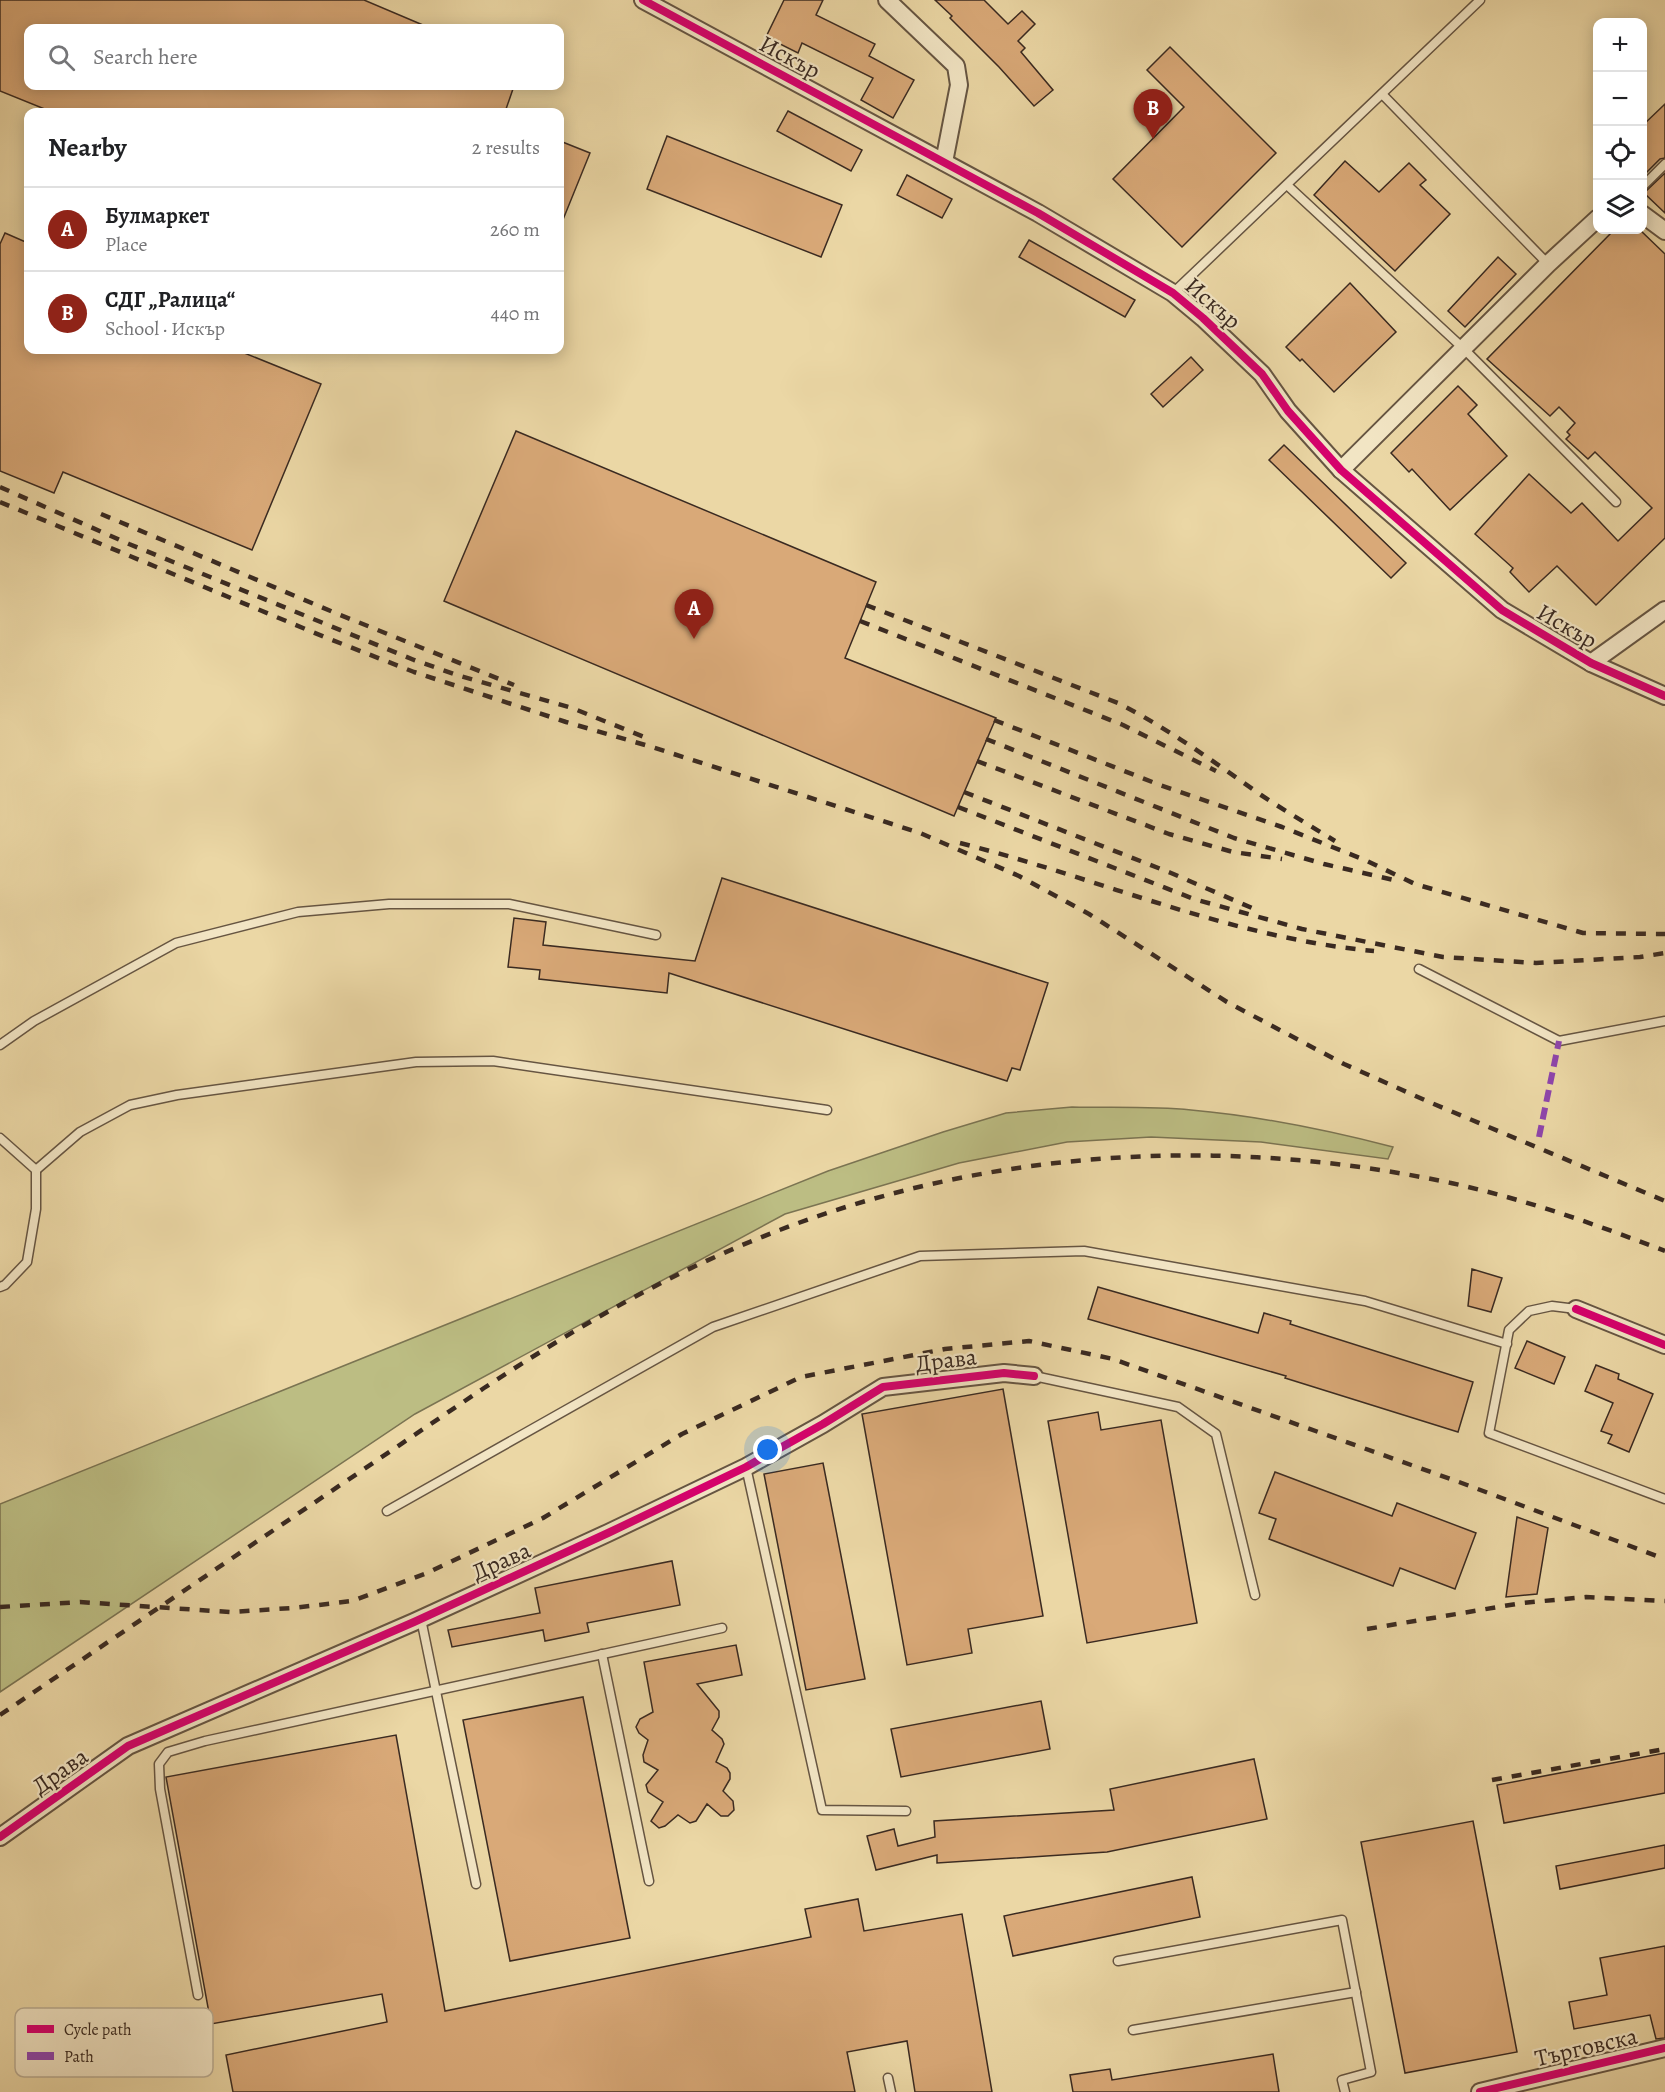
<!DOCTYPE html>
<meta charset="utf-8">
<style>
:root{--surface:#fff;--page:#f6f6f6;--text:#202124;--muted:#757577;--line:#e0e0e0;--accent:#8f2418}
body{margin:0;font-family:Alegreya,serif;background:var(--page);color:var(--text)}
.controls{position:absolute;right:18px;top:18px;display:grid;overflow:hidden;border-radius:12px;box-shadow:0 3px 15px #0003}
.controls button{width:54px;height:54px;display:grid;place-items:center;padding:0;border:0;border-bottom:2px solid var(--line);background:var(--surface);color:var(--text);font:30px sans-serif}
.you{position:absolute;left:768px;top:1450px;width:21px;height:21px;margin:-15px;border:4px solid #fff;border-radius:50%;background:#1a73e8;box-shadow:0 0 0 9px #1a73e833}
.badge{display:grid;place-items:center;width:39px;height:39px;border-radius:50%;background:var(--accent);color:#fff;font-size:20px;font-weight:700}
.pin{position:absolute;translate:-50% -50px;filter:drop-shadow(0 2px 3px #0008)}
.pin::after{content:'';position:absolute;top:32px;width:21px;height:18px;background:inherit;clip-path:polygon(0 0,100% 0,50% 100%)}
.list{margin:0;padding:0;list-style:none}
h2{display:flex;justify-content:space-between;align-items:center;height:78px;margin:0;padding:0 24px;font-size:26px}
h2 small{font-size:20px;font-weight:400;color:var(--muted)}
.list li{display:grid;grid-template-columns:39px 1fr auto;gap:18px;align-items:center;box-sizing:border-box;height:84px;padding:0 24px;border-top:2px solid var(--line)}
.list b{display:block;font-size:22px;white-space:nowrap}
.list p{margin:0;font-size:20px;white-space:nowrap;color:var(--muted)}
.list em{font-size:20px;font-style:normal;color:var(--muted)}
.icon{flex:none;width:33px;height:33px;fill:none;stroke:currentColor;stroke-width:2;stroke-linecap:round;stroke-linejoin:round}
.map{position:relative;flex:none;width:1665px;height:2092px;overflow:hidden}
.search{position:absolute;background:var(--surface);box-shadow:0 3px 15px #0003;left:24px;top:24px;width:540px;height:66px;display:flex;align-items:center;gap:15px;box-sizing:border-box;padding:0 21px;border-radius:12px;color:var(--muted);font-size:22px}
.panel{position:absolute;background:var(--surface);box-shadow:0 3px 15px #0003;left:24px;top:108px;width:540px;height:246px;border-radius:12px}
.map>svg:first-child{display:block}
.green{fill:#bcbd83;stroke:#7b7452;stroke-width:1.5}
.building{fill:#d9a978;stroke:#3a2a21;stroke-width:1.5}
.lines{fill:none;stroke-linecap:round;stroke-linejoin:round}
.service-casing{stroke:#665542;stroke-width:11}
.minor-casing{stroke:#665542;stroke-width:20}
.service{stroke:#f2e5c4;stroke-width:8}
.minor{stroke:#f2e5c4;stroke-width:16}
.rail{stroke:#3a2a21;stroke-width:4.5;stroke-dasharray:10 10;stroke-linecap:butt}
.quiet{stroke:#8e44ad;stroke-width:6;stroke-dasharray:12 6;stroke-linecap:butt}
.cycleway-casing{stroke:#f2e5c4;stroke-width:11}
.cycleway{stroke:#d6006c;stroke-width:8}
.labels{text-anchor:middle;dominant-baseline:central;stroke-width:4.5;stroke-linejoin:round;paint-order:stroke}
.street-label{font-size:24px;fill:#3a2a21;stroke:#f2e5c4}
.key{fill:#f2e5c4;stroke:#bbad93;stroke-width:1.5}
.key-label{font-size:16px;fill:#3a2a21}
</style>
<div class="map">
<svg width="1665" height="2092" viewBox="0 0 1665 2092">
<rect width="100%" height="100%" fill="#ebd7a5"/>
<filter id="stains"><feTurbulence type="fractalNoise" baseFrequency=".00333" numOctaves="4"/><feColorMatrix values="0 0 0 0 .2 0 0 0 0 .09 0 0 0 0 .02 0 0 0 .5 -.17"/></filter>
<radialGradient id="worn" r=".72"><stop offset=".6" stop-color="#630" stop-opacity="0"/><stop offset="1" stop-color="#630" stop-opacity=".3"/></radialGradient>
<path class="green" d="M 1072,1107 C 1112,1108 1152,1106 1191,1110 C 1259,1116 1327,1130 1393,1147 L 1388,1159 L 1261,1142 L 1151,1137 L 1067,1142 L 959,1163 L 785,1214 L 415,1414 L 0,1692 L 0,1504 L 828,1171 L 943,1132 L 1006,1113 Z"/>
<g class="building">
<path d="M 0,0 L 364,0 L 430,28 L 28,28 L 28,86 L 514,86 L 505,112 L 52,112 L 0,91 Z"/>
<path d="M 784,0 L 823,0 L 816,15 L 875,44 L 869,56 L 914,80 L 893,118 L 861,100 L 873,78 L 802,43 L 798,53 L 766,37 Z"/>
<path d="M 935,0 L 984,0 L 1008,24 L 1022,11 L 1035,24 L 1018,41 L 1025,48 L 1021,52 L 1053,90 L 1034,106 L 999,67 L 950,18 L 952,16 Z"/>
<path d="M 1170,47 L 1276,153 L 1182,247 L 1113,179 L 1184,107 L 1147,70 Z"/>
<path d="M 1665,104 L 1665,158 L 1660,159 L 1642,177 L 1642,126 Z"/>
<path d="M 788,111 L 862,150 L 851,171 L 777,131 Z"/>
<path d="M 667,136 L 842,205 L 821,257 L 647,189 Z"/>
<path d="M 560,141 L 590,153 L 560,227 Z"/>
<path d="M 1345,161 L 1379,192 L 1409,163 L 1426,180 L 1420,185 L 1450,214 L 1395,271 L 1314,195 Z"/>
<path d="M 1665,173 L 1665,213 L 1644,193 Z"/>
<path d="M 907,175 L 952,199 L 942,218 L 897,195 Z"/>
<path d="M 1614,230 L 1640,230 L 1665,254 L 1665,538 L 1596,605 L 1557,566 L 1529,592 L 1510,572 L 1513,568 L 1475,534 L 1529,474 L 1571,513 L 1582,503 L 1618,541 L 1652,508 L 1595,452 L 1588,459 L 1566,439 L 1570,435 L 1567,432 L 1575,423 L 1559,407 L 1550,416 L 1487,359 Z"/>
<path d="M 5,233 L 28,243 L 28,350 L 237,350 L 321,384 L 252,550 L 63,472 L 54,493 L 0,471 L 0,244 Z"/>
<path d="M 1029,240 L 1135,300 L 1125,317 L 1019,257 Z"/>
<path d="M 1498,257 L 1516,274 L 1465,327 L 1448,311 Z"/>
<path d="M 1350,283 L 1396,332 L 1334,392 L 1302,359 L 1300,361 L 1286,347 Z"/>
<path d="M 1191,357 L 1203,370 L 1163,407 L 1151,394 Z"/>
<path d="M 1458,386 L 1477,405 L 1468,414 L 1507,456 L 1450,510 L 1412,469 L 1409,472 L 1391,453 Z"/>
<path d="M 516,431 L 876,582 L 845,658 L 996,718 L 954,816 L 444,601 Z"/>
<path d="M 1284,445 L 1406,563 L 1391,578 L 1269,460 Z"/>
<path d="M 722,878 L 1048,983 L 1020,1070 L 1012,1068 L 1007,1081 L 669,973 L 667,993 L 539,979 L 540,970 L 508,967 L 514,918 L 546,922 L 543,945 L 695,961 Z"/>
<path d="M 1472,1269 L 1502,1278 L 1491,1312 L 1468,1306 Z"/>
<path d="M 1098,1287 L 1258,1333 L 1264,1313 L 1291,1321 L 1290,1324 L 1473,1382 L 1458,1432 L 1285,1378 L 1286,1376 L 1088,1319 Z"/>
<path d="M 1527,1341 L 1565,1357 L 1554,1384 L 1515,1368 Z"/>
<path d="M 1596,1365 L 1619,1374 L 1618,1379 L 1653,1394 L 1629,1452 L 1608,1443 L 1612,1435 L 1601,1431 L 1613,1403 L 1585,1391 Z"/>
<path d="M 1003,1389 L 1043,1616 L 968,1629 L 972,1653 L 907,1665 L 862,1414 Z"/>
<path d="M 1098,1412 L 1101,1430 L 1161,1420 L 1197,1623 L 1087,1643 L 1048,1421 Z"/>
<path d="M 823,1463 L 865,1679 L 806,1690 L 764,1474 Z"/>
<path d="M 1275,1472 L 1392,1516 L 1397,1503 L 1476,1533 L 1455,1589 L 1400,1568 L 1393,1586 L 1269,1539 L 1276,1519 L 1259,1513 Z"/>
<path d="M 1517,1517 L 1548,1528 L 1537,1594 L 1506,1597 Z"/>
<path d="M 672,1561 L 680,1605 L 587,1623 L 589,1632 L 545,1641 L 543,1630 L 452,1647 L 448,1630 L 540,1613 L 535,1588 Z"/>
<path d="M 736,1645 L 742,1675 L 697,1684 L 719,1711 L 719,1717 L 712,1730 L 722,1739 L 724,1744 L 716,1762 L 727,1768 L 730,1773 L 730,1779 L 723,1791 L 733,1801 L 734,1810 L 728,1816 L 721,1816 L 707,1804 L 696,1821 L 690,1823 L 678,1815 L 665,1826 L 659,1828 L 651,1821 L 663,1802 L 648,1792 L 646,1785 L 658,1770 L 644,1762 L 643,1755 L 648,1740 L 639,1733 L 636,1727 L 640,1719 L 653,1712 L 644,1662 Z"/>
<path d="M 583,1697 L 630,1938 L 510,1961 L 463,1720 Z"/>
<path d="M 1041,1701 L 1050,1749 L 901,1777 L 891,1729 Z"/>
<path d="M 396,1735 L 445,2011 L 811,1937 L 805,1909 L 858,1899 L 864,1931 L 962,1914 L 992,2092 L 915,2092 L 907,2041 L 847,2052 L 855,2092 L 233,2092 L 226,2055 L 387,2022 L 382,1994 L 211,2024 L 166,1777 Z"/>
<path d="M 1665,1753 L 1665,1793 L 1504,1823 L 1497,1785 Z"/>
<path d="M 1254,1759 L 1267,1819 L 1107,1852 L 937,1863 L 937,1855 L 876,1870 L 867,1836 L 894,1829 L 898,1846 L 935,1837 L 934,1821 L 1114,1810 L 1110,1789 Z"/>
<path d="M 1473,1821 L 1517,2052 L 1405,2073 L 1361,1842 Z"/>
<path d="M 1665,1845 L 1665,1868 L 1560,1889 L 1556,1866 Z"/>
<path d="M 1192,1877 L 1200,1917 L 1013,1956 L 1004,1916 Z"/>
<path d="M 1665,1946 L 1665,2038 L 1656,2039 L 1650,2015 L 1574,2029 L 1569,2002 L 1607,1995 L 1600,1958 Z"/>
<path d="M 1273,2054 L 1279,2092 L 1073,2092 L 1070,2075 L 1110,2069 L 1112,2080 Z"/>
</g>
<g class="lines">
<defs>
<g id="service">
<path d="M 1382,94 L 1548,264"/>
<path d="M 1287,185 L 1464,349 L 1616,502"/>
<path d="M 1642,187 L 1665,164"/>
<path d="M 1173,293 L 1480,0"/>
<path d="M 1419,969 L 1559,1041 L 1665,1021"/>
<path d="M 0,1045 L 34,1021 L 176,943 L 298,912 L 389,904 L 509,904 L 656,935"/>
<path d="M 0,1138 L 36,1170 L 36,1209 L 27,1262 L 5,1285 L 0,1287"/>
<path d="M 36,1170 L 80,1132 L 130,1105 L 177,1095 L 416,1062 L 493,1061 L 827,1110"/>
<path d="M 1576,1309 L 1552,1306 L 1529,1311 L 1509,1330 L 1489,1433 L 1665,1499"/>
<path d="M 1034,1376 L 1178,1407 L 1216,1434 L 1255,1595"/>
<path d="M 746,1467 L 822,1810 L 906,1811"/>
<path d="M 387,1511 L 713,1327 L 920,1256 L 1084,1251 L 1365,1301 L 1507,1344"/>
<path d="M 421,1619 L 476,1884"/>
<path d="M 602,1654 L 649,1881"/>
<path d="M 1118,1961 L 1342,1920 L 1371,2072 L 1342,2080 L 1345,2092"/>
<path d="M 198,1995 L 160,1789 L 159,1764 L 168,1752 L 205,1741 L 722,1628"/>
<path d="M 1133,2030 L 1356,1992"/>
<path d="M 888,2078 L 891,2092"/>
</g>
<g id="minor">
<path d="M 643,0 L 1038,213 L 1173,293 L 1203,318 L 1262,374 L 1288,411 L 1341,470 L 1502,610 L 1591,663 L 1665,696"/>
<path d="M 887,0 L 956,66 L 959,85 L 944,162"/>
<path d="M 1642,214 L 1665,231"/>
<path d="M 1341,470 L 1548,264 L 1598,218"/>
<path d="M 1591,663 L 1665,610"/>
<path d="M 1576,1309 L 1665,1345"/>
<path d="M 0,1837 L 128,1746 L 414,1622 L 608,1533 L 746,1467 L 823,1424 L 883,1387 L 1004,1373 L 1034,1376"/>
<path d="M 1480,2092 L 1665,2048"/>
</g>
</defs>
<use href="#service" class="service-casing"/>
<use href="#minor" class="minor-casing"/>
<use href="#service" class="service"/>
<use href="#minor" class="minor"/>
<g class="rail">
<path d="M 0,487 L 129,544 L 414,660 L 460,676 L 572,708 L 649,739"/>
<path d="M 0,502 L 327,638 L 414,672 L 566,722 L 652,747 L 920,833 L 1019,876 L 1089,914 L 1227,1002 L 1344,1064 L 1429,1102 L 1665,1201"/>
<path d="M 101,514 L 333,612 L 514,685"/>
<path d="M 866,605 L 1118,703 C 1169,729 1214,762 1261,795 C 1285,811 1311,826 1335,841"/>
<path d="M 860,621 L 1123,725 L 1216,771"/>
<path d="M 994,720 L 1160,785 L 1282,827 L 1365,860 L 1415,884 L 1583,933 L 1665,934"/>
<path d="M 986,739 L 1234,838 L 1324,864 L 1394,880"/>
<path d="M 977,761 L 1169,834 L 1233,852 L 1282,859"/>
<path d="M 964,792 L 1171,873 L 1259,911"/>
<path d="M 958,807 L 1194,899 L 1302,929 L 1443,957 L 1536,963 L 1640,957 L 1665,953"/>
<path d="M 960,843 C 1098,878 1231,938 1374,951"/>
<path d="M 0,1607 L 80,1602 L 230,1612 L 293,1608 L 352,1601 L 427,1573 L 543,1518 L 682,1434 L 801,1377 L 945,1349 L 1029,1341 L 1113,1359 L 1459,1482 L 1665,1559"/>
<path d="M 1367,1629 L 1522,1603 L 1586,1597 L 1665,1601"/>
<path d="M 0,1715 L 484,1388 C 571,1331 660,1278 757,1239 C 976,1149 1221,1134 1451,1183 C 1524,1199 1595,1224 1665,1251"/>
<path d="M 1492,1780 L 1665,1749"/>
</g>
<path class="quiet" d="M 1539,1137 L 1559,1041"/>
<defs>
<g id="cycleway">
<path d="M 643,0 L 1038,213 L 1173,293 L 1203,318 L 1262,374 L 1288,411 L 1341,470 L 1502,610 L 1591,663 L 1665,696"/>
<path d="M 1576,1309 L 1665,1345"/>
<path d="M 0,1837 L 128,1746 L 414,1622 L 608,1533 L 746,1467 L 823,1424 L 883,1387 L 1004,1373 L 1034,1376"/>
<path d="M 1480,2092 L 1665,2048"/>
</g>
</defs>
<use href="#cycleway" class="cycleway-casing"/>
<use href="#cycleway" class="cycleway"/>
</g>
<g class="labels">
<g class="street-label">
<text transform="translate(790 57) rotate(28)">Искър</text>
<text transform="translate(1213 303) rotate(41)">Искър</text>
<text transform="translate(1567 626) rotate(30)">Искър</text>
<text transform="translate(946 1360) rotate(-7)">Драва</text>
<text transform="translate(501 1561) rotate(-24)">Драва</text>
<text transform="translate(60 1771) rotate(-35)">Драва</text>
<text transform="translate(1586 2047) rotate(-13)">Търговска</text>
</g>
</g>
<rect x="15" y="2008" width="198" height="69" rx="9" class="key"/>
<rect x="27" y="2025" width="27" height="8" fill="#d6006c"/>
<rect x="27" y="2052" width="27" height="8" fill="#8e44ad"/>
<g class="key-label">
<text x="64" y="2035">Cycle path</text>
<text x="64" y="2062">Path</text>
</g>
<rect width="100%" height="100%" filter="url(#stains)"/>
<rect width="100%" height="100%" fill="url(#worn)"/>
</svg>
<div class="controls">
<button>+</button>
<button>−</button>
<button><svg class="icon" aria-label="locate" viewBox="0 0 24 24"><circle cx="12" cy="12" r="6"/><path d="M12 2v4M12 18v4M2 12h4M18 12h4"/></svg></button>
<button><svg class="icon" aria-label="layers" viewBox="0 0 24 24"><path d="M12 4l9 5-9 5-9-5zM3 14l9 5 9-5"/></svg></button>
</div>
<div class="you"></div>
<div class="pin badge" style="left:694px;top:639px">A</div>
<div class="pin badge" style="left:1153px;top:139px">B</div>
<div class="search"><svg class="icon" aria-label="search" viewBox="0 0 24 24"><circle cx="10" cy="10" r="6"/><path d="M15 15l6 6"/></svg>Search here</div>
<section class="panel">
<h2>Nearby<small>2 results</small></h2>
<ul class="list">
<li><span class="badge">A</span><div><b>Булмаркет</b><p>Place</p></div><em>260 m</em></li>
<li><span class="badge">B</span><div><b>СДГ „Ралица“</b><p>School · Искър</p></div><em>440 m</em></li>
</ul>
</section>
</div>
